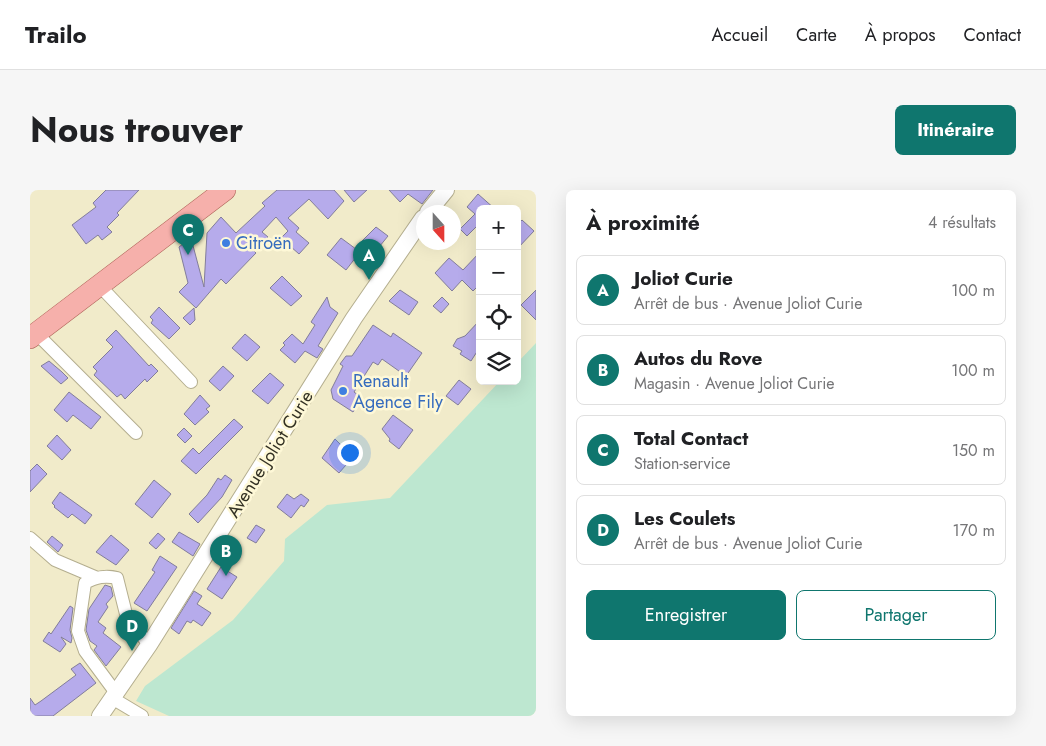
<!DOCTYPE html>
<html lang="fr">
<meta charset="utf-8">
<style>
:root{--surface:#fff;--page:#f6f6f6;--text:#202124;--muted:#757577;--line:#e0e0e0;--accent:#0f766e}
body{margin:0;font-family:Jost,sans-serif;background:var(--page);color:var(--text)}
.controls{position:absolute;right:15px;top:15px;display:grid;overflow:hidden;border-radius:8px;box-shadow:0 5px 20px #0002}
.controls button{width:45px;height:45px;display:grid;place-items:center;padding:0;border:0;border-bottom:1px solid var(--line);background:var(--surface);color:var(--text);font:25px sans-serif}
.compass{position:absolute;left:386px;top:15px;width:45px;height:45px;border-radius:50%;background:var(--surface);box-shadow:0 5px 20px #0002;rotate:159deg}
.you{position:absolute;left:319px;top:262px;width:18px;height:18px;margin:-12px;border:4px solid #fff;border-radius:50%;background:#1a73e8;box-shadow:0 0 0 8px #1a73e833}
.badge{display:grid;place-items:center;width:32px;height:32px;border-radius:50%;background:var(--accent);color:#fff;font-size:16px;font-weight:700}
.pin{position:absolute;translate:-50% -41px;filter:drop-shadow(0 1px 2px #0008)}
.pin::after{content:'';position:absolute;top:26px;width:18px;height:15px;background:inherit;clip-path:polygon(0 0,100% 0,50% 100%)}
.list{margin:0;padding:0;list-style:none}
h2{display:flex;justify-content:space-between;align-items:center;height:65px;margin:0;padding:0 20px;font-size:21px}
h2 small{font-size:16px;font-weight:400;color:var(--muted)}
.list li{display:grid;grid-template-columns:32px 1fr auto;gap:15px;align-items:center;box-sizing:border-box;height:70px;margin:0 10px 10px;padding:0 10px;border:1px solid var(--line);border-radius:8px}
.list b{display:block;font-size:19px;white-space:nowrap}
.list p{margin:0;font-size:16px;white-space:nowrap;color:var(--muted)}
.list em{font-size:16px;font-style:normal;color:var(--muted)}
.actions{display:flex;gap:10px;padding:15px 20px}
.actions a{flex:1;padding:11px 0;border:1px solid var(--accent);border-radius:8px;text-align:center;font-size:18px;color:var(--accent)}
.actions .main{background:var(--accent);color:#fff}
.icon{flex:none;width:28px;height:28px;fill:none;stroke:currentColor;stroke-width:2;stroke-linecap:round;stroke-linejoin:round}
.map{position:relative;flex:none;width:506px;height:526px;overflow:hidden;border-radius:8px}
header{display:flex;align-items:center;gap:30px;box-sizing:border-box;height:70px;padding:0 25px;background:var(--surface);border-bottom:1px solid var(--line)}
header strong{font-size:24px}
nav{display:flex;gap:28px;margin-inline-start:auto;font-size:18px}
.intro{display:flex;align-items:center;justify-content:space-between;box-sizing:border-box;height:120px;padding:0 30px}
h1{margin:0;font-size:35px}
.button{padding:12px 22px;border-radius:8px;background:var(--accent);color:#fff;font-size:18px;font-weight:700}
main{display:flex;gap:30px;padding:0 30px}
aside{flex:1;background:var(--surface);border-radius:8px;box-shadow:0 5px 20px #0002}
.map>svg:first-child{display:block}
.green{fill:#bde7d0}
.building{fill:#b6abeb;stroke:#827d9a}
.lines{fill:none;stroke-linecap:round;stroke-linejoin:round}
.minor-casing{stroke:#b4ae8f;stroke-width:14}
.tertiary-casing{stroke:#b4ae8f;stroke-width:18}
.primary-casing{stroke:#ae6157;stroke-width:22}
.minor{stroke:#fff;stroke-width:12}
.tertiary{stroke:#fff;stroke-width:16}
.primary{stroke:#f6b0ab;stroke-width:21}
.shop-dot{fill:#3f7fe0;stroke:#fef8d7;stroke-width:2}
.labels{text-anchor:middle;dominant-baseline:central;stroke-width:5;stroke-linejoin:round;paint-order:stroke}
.shop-label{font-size:18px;fill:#366cbe;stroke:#fef8d7;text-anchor:start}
.street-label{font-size:18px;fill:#333124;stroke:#fef8d7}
</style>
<header>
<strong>Trailo</strong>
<nav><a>Accueil</a><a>Carte</a><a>À propos</a><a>Contact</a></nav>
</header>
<div class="intro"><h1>Nous trouver</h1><a class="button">Itinéraire</a></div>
<main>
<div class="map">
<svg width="506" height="526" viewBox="0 0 506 526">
<rect width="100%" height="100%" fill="#f1ebca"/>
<path class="green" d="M 506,153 L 506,526 L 139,526 L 106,511 L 115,496 L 203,430 L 254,371 L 255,349 L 297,315 L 360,308 L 470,191 L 487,191 L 487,173 Z"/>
<g class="building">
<path d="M 76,0 L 109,0 L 87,23 L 89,25 L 77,37 L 82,42 L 72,50 L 68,45 L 56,54 L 42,35 L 66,17 L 63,13 Z"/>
<path d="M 247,0 L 304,0 L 314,11 L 298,29 L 279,9 L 258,28 L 269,38 L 266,42 L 279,53 L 269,64 L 251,48 L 258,41 L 246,27 L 232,42 L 238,47 L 224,61 L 226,63 L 196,94 L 191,89 L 166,118 L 149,102 L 158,93 L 149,57 L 161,48 L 174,97 L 177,43 L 191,27 L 206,43 L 235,16 L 232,13 Z"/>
<path d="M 314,0 L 337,0 L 324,12 Z"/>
<path d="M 359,0 L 403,0 L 392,14 L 378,4 L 370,12 Z"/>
<path d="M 448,4 L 465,19 L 450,19 L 450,33 L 437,46 L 430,39 L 445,24 L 437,17 Z"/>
<path d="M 492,30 L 504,41 L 487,59 L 487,35 Z"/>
<path d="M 346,37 L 358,46 L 341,67 L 327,56 Z"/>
<path d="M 311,48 L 330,62 L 316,80 L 297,65 Z"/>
<path d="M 450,62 L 450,94 L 443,101 L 432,90 L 422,101 L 405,83 L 419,68 L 433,80 Z"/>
<path d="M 252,86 L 272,106 L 261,116 L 240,98 Z"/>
<path d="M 370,100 L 388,112 L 379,125 L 359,111 Z"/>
<path d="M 506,100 L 506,130 L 491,115 Z"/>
<path d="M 297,107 L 300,117 L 308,123 L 288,156 L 293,159 L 287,168 L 275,161 L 265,173 L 250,160 L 255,155 L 253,153 L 262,144 L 273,154 L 285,135 L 281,132 Z"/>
<path d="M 412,107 L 419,114 L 411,123 L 403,116 Z"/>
<path d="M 129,117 L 150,138 L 139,149 L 121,133 L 123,130 L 120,127 Z"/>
<path d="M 164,118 L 165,130 L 160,135 L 153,128 Z"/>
<path d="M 450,130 L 450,157 L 441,171 L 430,164 L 432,161 L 423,156 L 427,149 L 435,146 Z"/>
<path d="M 343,135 L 361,147 L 363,143 L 392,163 L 376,186 L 352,169 L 348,175 L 343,172 L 324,202 L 332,208 L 323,222 L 303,209 L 301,200 L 313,176 L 310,174 L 316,166 L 322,166 Z"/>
<path d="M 86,140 L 119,176 L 121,174 L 128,181 L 117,192 L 115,189 L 95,209 L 91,204 L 87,207 L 64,185 L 67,181 L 63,177 L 83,157 L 76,150 Z"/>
<path d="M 215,144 L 230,157 L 217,171 L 202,158 Z"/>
<path d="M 19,171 L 32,182 L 38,188 L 31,194 L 11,176 Z"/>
<path d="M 193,176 L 204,186 L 190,201 L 179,191 Z"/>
<path d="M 240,183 L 254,195 L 238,214 L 222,201 Z"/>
<path d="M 429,190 L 441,199 L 428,215 L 416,206 Z"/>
<path d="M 39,202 L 71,227 L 61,239 L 43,225 L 37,232 L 24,220 Z"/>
<path d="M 170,205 L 180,216 L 176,219 L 179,222 L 165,235 L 154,224 Z"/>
<path d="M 363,225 L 383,240 L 369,259 L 359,251 L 360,249 L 352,239 Z"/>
<path d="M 204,229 L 213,237 L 166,284 L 151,271 L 163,258 L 169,264 Z"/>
<path d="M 154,238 L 162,246 L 155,253 L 147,245 Z"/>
<path d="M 27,245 L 41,260 L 32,270 L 17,256 Z"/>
<path d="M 305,249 L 323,267 L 309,283 L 292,268 Z"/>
<path d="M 7,274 L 17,284 L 0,302 L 0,281 Z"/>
<path d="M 195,285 L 202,290 L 192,307 L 168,333 L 159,324 L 177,305 L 188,288 L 191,290 Z"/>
<path d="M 124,290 L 141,304 L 122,328 L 105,314 Z"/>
<path d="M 30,302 L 62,325 L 55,334 L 42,324 L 38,328 L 24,317 L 25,316 L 22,313 Z"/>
<path d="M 257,304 L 264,309 L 271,304 L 279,310 L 274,317 L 271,315 L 261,328 L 247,317 Z"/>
<path d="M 226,335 L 235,340 L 226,353 L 217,348 Z"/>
<path d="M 149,342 L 170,354 L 163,366 L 142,352 Z"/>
<path d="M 128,343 L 135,349 L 126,359 L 119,353 Z"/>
<path d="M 81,345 L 99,360 L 86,375 L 66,362 Z"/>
<path d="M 22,346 L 33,355 L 28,362 L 17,352 Z"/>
<path d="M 130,366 L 147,377 L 117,421 L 104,413 L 125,382 L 122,380 Z"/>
<path d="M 191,377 L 207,387 L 192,409 L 177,399 Z"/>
<path d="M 75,395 L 81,397 L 83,406 L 76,414 L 78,417 L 68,432 L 76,438 L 73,443 L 91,457 L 76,476 L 64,460 L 67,456 L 60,451 L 56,440 L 59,419 Z"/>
<path d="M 164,401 L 172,406 L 167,414 L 181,423 L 172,436 L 163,430 L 161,433 L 157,431 L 149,444 L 141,438 Z"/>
<path d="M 40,416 L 43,418 L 40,440 L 42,448 L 41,453 L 31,447 L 36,454 L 30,462 L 13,451 L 19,442 L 21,444 Z"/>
<path d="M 50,473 L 66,493 L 23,526 L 0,526 L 0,508 L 5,515 L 11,511 L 46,485 L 41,479 Z"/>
</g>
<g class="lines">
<defs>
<g id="minor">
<path d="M 69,95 L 161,192"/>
<path d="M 6,143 L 106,243"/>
<path d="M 0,348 L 25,370 L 65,387"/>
<path d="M 86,503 L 55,461 L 48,441 L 55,393 C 66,387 75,385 87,388 L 96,424 L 119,455"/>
<path d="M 82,508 L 112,526"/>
</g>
<g id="tertiary">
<path d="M 398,22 L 416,0"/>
<path d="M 70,526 L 119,455 L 324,128 L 393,28"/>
</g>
<path id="primary" d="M 0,148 L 195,0"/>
</defs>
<use href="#minor" class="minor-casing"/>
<use href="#tertiary" class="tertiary-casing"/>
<use href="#primary" class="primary-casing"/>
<use href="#minor" class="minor"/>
<use href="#tertiary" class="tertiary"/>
<use href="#primary" class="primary"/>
</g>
<g class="shop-dot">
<circle cx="196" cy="53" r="5"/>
<circle cx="313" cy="201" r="5"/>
</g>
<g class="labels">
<g class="shop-label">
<text x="206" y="53">Citroën</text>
<text x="323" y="191">Renault<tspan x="323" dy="21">Agence Fily</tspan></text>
</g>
<g class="street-label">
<text transform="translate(240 264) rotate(-58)">Avenue Joliot Curie</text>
</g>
</g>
</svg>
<div class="controls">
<button>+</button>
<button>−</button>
<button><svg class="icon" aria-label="locate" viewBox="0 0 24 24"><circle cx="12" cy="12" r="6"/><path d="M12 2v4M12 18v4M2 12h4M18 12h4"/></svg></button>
<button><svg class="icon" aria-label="layers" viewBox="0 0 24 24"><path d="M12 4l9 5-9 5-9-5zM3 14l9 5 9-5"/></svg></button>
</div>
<svg class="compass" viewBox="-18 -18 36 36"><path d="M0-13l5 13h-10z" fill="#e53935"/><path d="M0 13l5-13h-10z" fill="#757577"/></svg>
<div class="you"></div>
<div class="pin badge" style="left:339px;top:90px">A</div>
<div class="pin badge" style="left:196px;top:386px">B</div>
<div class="pin badge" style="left:158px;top:65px">C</div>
<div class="pin badge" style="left:102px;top:461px">D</div>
</div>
<aside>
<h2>À proximité<small>4 résultats</small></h2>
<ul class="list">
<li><span class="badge">A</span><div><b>Joliot Curie</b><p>Arrêt de bus · Avenue Joliot Curie</p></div><em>100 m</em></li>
<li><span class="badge">B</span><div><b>Autos du Rove</b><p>Magasin · Avenue Joliot Curie</p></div><em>100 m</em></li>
<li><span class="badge">C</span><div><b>Total Contact</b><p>Station-service</p></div><em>150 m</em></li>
<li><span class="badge">D</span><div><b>Les Coulets</b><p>Arrêt de bus · Avenue Joliot Curie</p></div><em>170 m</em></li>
</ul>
<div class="actions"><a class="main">Enregistrer</a><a>Partager</a></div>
</aside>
</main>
